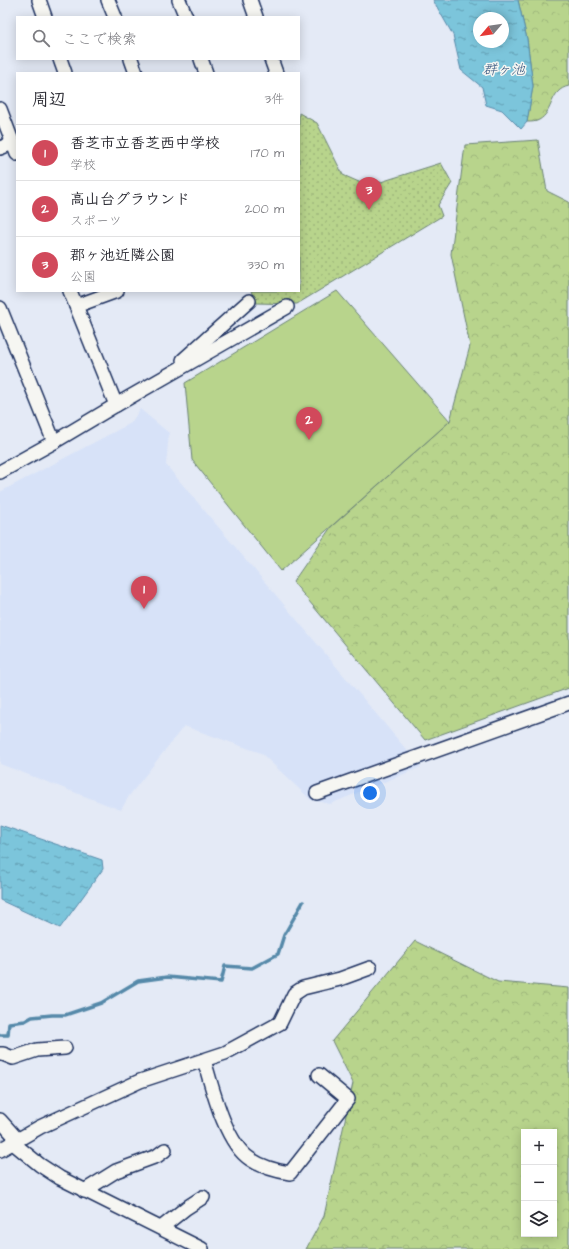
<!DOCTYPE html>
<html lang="ja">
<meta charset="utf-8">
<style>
:root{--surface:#fff;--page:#f7f7f7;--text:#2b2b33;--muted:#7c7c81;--line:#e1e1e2;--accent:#d1495b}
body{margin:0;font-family:"Architects Daughter","Klee One",sans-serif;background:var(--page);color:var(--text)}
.controls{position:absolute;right:12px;bottom:12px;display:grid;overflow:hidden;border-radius:0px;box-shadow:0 2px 10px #0003}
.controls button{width:36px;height:36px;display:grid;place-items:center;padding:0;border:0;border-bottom:1px solid var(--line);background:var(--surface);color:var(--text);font:20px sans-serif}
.compass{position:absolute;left:473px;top:12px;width:36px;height:36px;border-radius:50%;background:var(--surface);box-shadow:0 2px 10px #0003;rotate:241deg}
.you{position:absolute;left:370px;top:793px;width:14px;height:14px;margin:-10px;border:3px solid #fff;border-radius:50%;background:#1a73e8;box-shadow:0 0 0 6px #1a73e833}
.badge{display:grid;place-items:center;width:26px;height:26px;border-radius:50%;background:var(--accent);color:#fff;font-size:13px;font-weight:700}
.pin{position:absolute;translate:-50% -33px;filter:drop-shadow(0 1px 2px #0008)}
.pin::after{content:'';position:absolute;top:21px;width:14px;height:12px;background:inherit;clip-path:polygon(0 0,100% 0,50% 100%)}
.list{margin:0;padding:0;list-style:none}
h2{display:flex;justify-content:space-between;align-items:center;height:52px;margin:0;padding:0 16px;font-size:17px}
h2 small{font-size:13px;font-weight:400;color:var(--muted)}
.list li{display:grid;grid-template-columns:26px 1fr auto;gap:12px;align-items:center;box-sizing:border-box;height:56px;padding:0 16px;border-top:1px solid var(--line)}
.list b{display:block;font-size:15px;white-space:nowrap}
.list p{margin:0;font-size:13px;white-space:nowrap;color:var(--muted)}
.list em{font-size:13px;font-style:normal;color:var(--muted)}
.icon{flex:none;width:22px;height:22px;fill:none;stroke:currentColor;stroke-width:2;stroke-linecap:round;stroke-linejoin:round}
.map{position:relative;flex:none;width:569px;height:1249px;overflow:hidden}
.search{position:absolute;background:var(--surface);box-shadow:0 2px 10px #0003;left:16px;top:16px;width:284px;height:44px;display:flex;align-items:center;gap:10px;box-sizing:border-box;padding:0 14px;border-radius:0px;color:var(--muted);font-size:15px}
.panel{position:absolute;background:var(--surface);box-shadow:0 2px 10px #0003;left:16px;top:72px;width:284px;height:220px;border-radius:0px}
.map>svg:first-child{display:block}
.built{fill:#d7e2f8}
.green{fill:url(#green-dots);stroke:#6a8275}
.forest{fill:url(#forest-crowns);stroke:#6a8275;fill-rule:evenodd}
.pitch{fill:#b8d48c;stroke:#6a8275}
.water{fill:url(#water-ripples);stroke:#5589a9;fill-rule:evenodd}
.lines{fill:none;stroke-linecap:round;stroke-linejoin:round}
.stream{stroke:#5589a9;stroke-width:3.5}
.minor-casing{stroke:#1b2f5e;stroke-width:16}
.minor{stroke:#f6f6f2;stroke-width:13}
.labels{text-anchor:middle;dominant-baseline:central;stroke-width:3;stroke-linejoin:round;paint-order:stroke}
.water-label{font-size:14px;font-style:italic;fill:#33547d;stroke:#f6f6f2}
</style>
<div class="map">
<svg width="569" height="1249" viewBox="0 0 569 1249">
<defs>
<pattern id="green-dots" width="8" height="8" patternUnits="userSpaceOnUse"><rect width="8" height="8" fill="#b8d48c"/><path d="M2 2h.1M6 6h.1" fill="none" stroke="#9eb67b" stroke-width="1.8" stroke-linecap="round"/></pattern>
<pattern id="forest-crowns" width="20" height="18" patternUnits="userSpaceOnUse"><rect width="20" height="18" fill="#b8d48c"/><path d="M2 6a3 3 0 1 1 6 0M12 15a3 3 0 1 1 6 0" fill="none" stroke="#9eb67b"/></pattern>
<pattern id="water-ripples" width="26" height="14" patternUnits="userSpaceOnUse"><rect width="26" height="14" fill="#7bc5db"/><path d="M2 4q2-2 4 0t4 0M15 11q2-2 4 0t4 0" fill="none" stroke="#64a0b5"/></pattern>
</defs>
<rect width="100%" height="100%" fill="#e4eaf6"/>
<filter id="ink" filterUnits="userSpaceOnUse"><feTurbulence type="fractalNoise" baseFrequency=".025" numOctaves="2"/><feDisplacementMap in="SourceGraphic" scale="8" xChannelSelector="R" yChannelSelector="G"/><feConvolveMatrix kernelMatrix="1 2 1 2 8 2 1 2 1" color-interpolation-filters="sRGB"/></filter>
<g filter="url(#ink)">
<path class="built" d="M 140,409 L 169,433 L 166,465 L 421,767 L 330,804 L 311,800 L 261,753 L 184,726 L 129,796 L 121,810 L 0,764 L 0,492 L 131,423 Z"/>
<path class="green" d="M 299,113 L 317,123 L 343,175 L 368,186 L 441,163 L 452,183 L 438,205 L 442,216 L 297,304 L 256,303 L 251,291 L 299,291 Z"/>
<g class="forest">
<path d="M 518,0 L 569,0 L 569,86 C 549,90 554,112 539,120 C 536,122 531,122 527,122 L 533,86 L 527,39 Z"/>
<path d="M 538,140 L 547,191 L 569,202 L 569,688 L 425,740 L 293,582 L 331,527 L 450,421 L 470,346 L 451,254 L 465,145 Z"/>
<path d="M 415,941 L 498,982 L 569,988 L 569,1249 L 306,1249 L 324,1216 L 353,1083 L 332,1041 ZM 524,1132 L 554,1132 L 554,1234 L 524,1234 Z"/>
</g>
<path class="pitch" d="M 337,291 L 450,421 L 281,571 L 192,460 L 185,383 Z"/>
<g class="water">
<path d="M 433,0 L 518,0 L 527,39 L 533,86 L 527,122 L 521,129 L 502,110 L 486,105 L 482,87 L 461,70 L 453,35 ZM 479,18 L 503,18 L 503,42 L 479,42 Z"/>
<path d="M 0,825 L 102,860 L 103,869 L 60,928 L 0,900 Z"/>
</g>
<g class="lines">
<path class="stream" d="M 0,1035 L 8,1035 L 9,1023 L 25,1021 L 32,1017 L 52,1015 L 65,1015 L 101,1003 L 138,981 L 167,977 L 221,982 L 225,966 L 252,968 L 278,954 L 284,935 L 303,902"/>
<defs>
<g id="minor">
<path d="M 39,0 L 45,17"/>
<path d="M 108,0 L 115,17"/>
<path d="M 179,0 L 186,17"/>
<path d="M 250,0 L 256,17"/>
<path d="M 60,59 L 65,73"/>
<path d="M 131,59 L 136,73"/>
<path d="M 201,59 L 206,73"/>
<path d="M 271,59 L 276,73"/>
<path d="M 0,109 L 17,154"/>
<path d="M 0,148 L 13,143"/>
<path d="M 76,306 L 117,291"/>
<path d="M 0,308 L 54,442"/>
<path d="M 183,360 L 249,301"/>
<path d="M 116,405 L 287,307"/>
<path d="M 0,472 L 54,442 L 116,405 L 70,291"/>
<path d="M 317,793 L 569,703"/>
<path d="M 0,1054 L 3,1054 L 13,1058 L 37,1050 L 65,1048"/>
<path d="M 204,1060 C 212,1087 225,1143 250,1159 C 262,1167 276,1171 290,1173 L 348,1099 L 319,1075"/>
<path d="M 0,1120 L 18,1140"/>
<path d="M 13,1143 L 40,1165 L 60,1178 L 202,1249"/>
<path d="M 0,1150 L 40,1127 L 140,1081 L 225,1053 L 280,1023 L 294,994 L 303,988 L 340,979 L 370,968"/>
<path d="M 84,1191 L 116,1171 L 157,1156 L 165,1150"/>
<path d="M 161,1228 L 186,1208 L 203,1197"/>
</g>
</defs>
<use href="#minor" class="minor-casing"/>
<use href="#minor" class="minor"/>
</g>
</g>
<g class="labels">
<g class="water-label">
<text x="504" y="70">群ヶ池</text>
</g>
</g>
</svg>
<div class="controls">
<button>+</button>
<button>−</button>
<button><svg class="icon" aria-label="layers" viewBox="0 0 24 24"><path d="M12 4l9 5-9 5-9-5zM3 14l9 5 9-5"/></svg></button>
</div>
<svg class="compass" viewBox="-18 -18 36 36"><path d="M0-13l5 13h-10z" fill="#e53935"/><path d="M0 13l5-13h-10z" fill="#7c7c81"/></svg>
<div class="you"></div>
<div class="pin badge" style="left:144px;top:609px">1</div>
<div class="pin badge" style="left:309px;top:440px">2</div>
<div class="pin badge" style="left:369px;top:210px">3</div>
<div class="search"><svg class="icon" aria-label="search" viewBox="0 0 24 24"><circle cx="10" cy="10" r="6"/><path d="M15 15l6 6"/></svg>ここで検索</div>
<section class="panel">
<h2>周辺<small>3件</small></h2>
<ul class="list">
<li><span class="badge">1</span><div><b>香芝市立香芝西中学校</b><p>学校</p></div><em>170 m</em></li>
<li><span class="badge">2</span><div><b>高山台グラウンド</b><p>スポーツ</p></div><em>200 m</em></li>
<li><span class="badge">3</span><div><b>郡ヶ池近隣公園</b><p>公園</p></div><em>330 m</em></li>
</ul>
</section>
</div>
